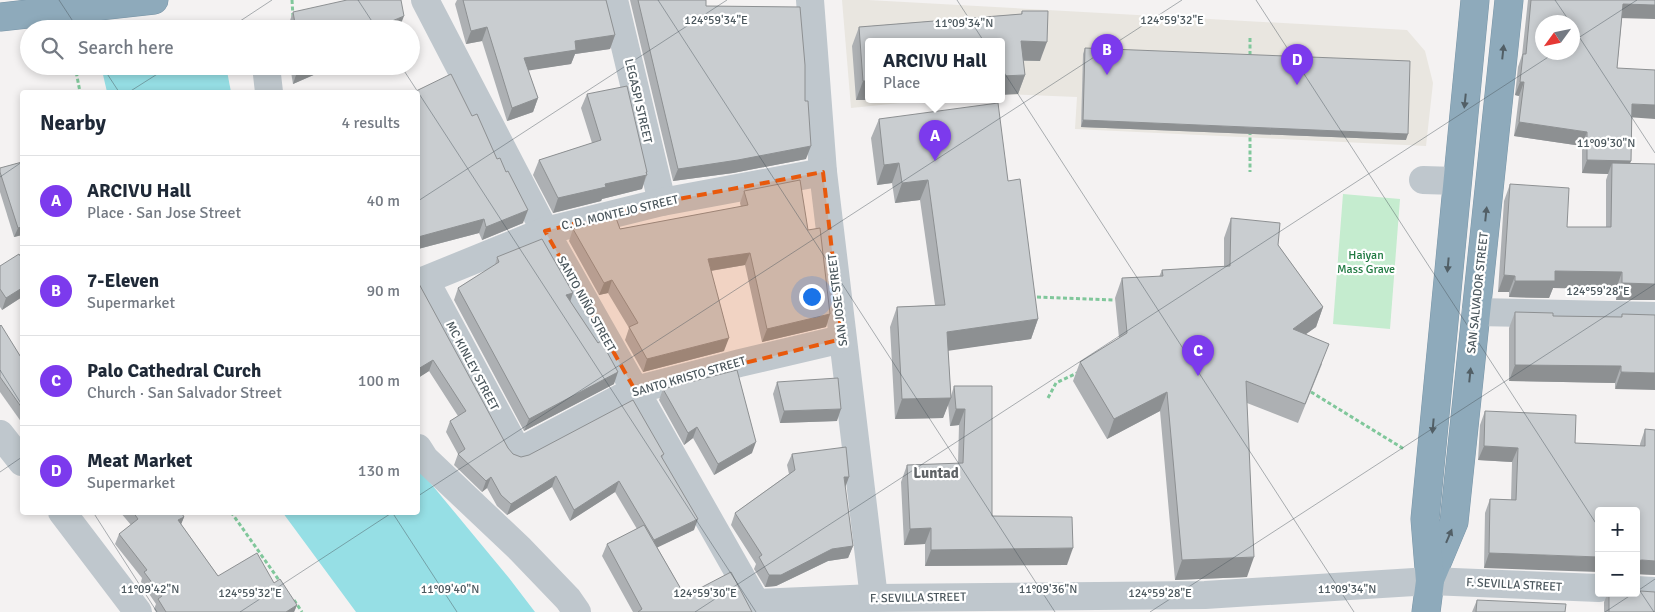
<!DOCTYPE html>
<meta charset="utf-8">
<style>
:root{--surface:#fff;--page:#f6f6f7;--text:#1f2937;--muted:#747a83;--line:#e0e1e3;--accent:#7c3aed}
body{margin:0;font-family:Signika,sans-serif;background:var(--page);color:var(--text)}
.controls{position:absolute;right:15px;bottom:15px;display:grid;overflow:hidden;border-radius:5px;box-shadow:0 2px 8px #0003}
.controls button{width:45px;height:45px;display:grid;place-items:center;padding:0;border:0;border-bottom:1px solid var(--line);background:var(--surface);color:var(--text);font:25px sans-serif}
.compass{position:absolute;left:1535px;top:15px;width:45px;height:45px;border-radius:50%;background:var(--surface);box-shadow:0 2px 8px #0003;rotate:237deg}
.you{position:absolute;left:811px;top:296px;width:18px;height:18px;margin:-12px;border:4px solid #fff;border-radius:50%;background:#1a73e8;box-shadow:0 0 0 8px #1a73e833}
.badge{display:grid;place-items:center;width:32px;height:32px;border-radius:50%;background:var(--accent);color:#fff;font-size:16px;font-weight:700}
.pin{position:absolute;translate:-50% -41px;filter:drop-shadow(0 1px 2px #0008)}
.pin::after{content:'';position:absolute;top:26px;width:18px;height:15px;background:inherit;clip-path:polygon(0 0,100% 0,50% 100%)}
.popup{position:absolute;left:865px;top:38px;width:140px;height:65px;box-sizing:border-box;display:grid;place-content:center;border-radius:5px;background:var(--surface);filter:drop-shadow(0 1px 4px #0005);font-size:16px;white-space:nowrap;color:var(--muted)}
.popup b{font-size:19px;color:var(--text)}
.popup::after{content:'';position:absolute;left:50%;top:100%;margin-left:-10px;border:10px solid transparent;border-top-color:var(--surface)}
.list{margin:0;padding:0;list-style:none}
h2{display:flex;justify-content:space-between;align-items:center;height:65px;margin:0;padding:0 20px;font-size:21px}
h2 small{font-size:16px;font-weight:400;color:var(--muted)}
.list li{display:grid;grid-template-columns:32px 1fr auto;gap:15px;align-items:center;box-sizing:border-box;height:90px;padding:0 20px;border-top:1px solid var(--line)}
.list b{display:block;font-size:19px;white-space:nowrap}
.list p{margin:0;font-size:16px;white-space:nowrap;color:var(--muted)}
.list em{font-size:16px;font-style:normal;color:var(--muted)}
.icon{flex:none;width:28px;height:28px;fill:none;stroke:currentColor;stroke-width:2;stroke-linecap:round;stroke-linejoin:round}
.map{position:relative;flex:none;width:1655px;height:612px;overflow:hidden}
.search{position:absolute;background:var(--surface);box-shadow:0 2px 8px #0003;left:20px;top:20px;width:400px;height:55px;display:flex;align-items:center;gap:12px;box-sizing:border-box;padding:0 18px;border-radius:28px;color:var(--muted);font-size:19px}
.panel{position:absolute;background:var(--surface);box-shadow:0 2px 8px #0003;left:20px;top:90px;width:400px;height:425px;border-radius:5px}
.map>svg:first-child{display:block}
.commercial{fill:#e9e6e0}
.green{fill:#c5eccf}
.water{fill:#96dfe5}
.pier{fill:#f4f2f2}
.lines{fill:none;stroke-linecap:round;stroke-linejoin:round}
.highway-casing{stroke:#7995a7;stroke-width:29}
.path{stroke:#80c79b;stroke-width:3;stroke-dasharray:4 2.5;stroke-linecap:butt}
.minor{stroke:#bfc7cd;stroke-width:28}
.highway{stroke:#8eaabb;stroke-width:28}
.wall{fill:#adb0b3}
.shaded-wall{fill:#8d9092}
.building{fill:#c9cdd0;stroke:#8d9092;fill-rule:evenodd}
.oneway{fill:#525f66}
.marked{fill:#e8590c;fill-opacity:0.2;stroke:#e8590c;stroke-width:4;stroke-dasharray:10 6;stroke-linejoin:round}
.ticks{fill:none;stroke:#4b575d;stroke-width:1;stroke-opacity:0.45}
.labels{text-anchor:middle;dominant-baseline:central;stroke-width:4.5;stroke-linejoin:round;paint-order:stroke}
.street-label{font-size:12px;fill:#4b575d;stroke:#fff}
.park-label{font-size:12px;fill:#207a42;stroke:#fff}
.quarter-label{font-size:15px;font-weight:bold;fill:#5f6366;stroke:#fff}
.ticks-label{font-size:12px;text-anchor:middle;fill:#4b575d;stroke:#fff;stroke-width:4.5;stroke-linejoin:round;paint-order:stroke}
</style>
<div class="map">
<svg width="1655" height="612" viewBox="0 0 1655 612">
<rect width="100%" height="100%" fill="#f4f2f2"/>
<path class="commercial" d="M 842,0 L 868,0 L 1407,30 L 1425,51 L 1433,83 L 1426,146 L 1075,129 L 1077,97 L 1001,94 L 1001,42 L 869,42 L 869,100 L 930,100 L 851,108 Z"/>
<path class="green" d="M 1343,194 L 1400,199 L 1390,329 L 1333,324 Z"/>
<g class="water">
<path d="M 101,66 L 226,66 L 231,92 L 107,92 Z"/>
<path d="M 418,468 L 509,578 L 535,612 L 356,612 L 283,513 L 418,512 Z"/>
</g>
<path class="pier" d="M 91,0 L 217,0 L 222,27 L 204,29 L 94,29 Z"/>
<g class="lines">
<defs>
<g id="highway">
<path d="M 0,17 L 154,0"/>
<path d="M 1431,577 L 1454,522 L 1509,0"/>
<path d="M 1426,612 L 1430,581 L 1425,519 L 1475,0"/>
</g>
</defs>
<use href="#highway" class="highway-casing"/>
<g class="path">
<path d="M 292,0 L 293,17"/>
<path d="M 1250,38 L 1250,57"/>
<path d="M 75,66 L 80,92"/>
<path d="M 1250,131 L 1250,172"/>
<path d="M 1037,297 L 1115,300"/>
<path d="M 1311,392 L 1404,449"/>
<path d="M 1048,398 L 1056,383 L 1079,372"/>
<path d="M 231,512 L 281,583"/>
<path d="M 294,600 L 302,612"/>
</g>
<g class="minor">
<path d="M 425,0 L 545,231 L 756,603 L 874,598 L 1205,595 L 1430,581 L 1599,588"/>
<path d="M 614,0 L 662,202"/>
<path d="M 810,0 L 823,172 L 874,598"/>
<path d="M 266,66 L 269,92"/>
<path d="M 823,172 L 662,202 L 545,231 L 425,280 L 518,452 L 635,390 L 740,363 L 842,339"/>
<path d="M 1423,180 L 1456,181"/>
<path d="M 1476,312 L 1655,316"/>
<path d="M 0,434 L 22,462"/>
<path d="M 418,448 L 425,459 L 520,549 L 568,599 L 577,612"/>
<path d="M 62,512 L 138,612"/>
<path d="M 1636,590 L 1655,591"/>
</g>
<use href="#highway" class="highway"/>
</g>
<g class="wall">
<path d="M 457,0 L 606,0 L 615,35 L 610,49 L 575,54 L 571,64 L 528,70 L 538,98 L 533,112 L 507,121 L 482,41 L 466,44 L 455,4 Z"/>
<path d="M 630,0 L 706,0 L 706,6 L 805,101 L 806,159 L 733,173 L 673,181 Z"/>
<path d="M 1528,0 L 1655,0 L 1622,18 L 1617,68 L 1632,118 L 1630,163 L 1655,300 L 1616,300 L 1616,289 L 1553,288 L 1549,298 L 1509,297 L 1509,292 L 1498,292 L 1504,201 L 1510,184 L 1567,227 L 1606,227 L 1606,180 L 1608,174 L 1582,173 L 1582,146 L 1514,136 L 1519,96 L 1515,95 L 1518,67 L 1522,55 Z"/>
<path d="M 1022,11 L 1040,61 L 1023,61 L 1025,75 L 1018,94 L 869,42 L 869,100 L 856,100 L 852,46 L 859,27 L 1021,14 Z"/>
<path d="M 293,12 L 399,29 L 287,29 Z"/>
<path d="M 1085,48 L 1406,140 L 1081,127 L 1083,54 Z"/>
<path d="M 290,66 L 334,66 L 293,84 Z"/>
<path d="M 418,92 L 523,223 L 482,240 L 479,233 L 418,249 Z"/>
<path d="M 587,94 L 647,175 L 642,189 L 602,199 L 601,201 L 553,213 L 533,175 L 539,160 L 592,143 L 581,108 Z"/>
<path d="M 879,119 L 1008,181 L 1038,319 L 1031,339 L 948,350 L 951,396 L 954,386 L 992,386 L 992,516 L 1067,565 L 925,566 L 925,544 L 904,545 L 901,482 L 907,465 L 958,464 L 959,425 L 950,426 L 948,404 L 943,418 L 895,419 L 890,327 L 897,307 L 935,305 L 920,200 L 895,203 L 892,183 L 877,185 L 871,138 Z"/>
<path d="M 22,162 L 22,235 L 14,237 L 0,192 L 0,168 Z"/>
<path d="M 744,191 L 808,230 L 830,314 L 826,327 L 762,342 L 745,265 L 711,271 L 724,351 L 643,372 L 625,340 L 629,328 L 608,293 L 599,295 L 569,241 L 573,229 L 620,229 L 741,207 L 740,203 Z"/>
<path d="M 1231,218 L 1278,245 L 1323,307 L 1316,327 L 1306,334 L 1322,364 L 1298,423 L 1247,403 L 1247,577 L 1175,580 L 1160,411 L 1107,439 L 1073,381 L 1080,362 L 1119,338 L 1115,298 L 1122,278 L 1159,277 L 1162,270 L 1224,266 L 1224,238 Z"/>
<path d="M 497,257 L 570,301 L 614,384 L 524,431 L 454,300 L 458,288 L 495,265 Z"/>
<path d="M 22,259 L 22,297 L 2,310 L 0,307 L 0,266 Z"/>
<path d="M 418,282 L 508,448 L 513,454 L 521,457 L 664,454 L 662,458 L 694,530 L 657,547 L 685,596 L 752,612 L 633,612 L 602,556 L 607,544 L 637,529 L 615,492 L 570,521 L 552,487 L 507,515 L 497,506 L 487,488 L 482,492 L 454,465 L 458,454 L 446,432 L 450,421 L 458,416 L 429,371 L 418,378 Z"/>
<path d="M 1515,312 L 1553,316 L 1621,317 L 1622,314 L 1655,315 L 1615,389 L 1615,383 L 1509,381 L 1509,328 Z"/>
<path d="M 0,326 L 22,359 L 22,423 L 0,392 Z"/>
<path d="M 777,382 L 837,421 L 780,423 L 773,394 Z"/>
<path d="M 663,389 L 752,453 L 714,475 L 693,438 L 684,445 L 659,400 Z"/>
<path d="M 1485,411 L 1575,443 L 1640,446 L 1640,444 L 1645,429 L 1655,430 L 1655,575 L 1636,574 L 1636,511 L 1484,568 L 1485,513 L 1490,499 L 1511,500 L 1512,462 L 1478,460 L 1480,425 Z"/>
<path d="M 792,454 L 845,488 L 853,546 L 848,558 L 828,561 L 776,586 L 765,587 L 754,569 L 756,564 L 731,525 L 735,513 L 789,474 L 787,465 Z"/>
<path d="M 120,512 L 181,512 L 184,517 L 181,524 L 218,576 L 274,583 L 297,605 L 294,612 L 156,612 L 154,609 L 156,604 L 141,582 L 142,578 L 115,544 L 119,534 L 131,525 Z"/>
<path d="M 1608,593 L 1609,593 L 1655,612 L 1604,612 L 1604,602 Z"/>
<path d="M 1477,600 L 1565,612 L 1472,612 Z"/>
</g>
<g class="shaded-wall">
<path d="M 1623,4 L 1655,5 L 1655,19 L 1618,18 Z"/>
<path d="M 404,16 L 399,29 L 373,29 Z"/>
<path d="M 487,27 L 482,41 L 466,44 L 471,31 Z"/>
<path d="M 615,35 L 610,49 L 575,54 L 571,64 L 519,72 L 524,58 L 575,41 Z"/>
<path d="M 1021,41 L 1047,42 L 1040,61 L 1014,60 Z"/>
<path d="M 299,66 L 334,66 L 293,84 Z"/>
<path d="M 1025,75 L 1018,94 L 1001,95 L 1001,76 Z"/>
<path d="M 863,81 L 869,81 L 869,100 L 856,100 Z"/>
<path d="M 1520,82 L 1524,82 L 1519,96 L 1515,95 Z"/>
<path d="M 538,98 L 533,112 L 507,121 L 512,108 Z"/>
<path d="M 1632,104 L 1655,105 L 1655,119 L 1627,117 Z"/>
<path d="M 1083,120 L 1408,134 L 1406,140 L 1081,127 Z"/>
<path d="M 1519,122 L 1587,132 L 1582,146 L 1514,136 Z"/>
<path d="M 811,146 L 806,159 L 733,173 L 673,181 L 678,169 Z"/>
<path d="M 1587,160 L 1631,161 L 1626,174 L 1612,163 L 1608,174 L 1582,173 Z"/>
<path d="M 899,163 L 892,183 L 877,185 L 884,165 Z"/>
<path d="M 647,172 L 642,189 L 602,199 L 601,201 L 553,213 L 558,198 Z"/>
<path d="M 928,180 L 920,200 L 895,203 L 902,183 Z"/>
<path d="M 528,210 L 523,223 L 482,240 L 486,227 Z"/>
<path d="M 484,219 L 479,233 L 418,249 L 418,237 Z"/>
<path d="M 22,227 L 22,235 L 14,237 L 18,228 Z"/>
<path d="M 750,253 L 745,265 L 703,272 L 708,259 Z"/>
<path d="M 1555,271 L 1622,272 L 1616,289 L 1553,288 L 1549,298 L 1509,297 L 1515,281 Z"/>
<path d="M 1504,275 L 1515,276 L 1509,292 L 1498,292 Z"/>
<path d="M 612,280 L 608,293 L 599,295 L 604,283 Z"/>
<path d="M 1622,283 L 1655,284 L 1655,300 L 1616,300 Z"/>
<path d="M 22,288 L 22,297 L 2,310 L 6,298 Z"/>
<path d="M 573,293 L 569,305 L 566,295 Z"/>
<path d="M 1323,307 L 1316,327 L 1286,348 L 1293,329 Z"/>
<path d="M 830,314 L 826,327 L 762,342 L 767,329 Z"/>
<path d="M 1038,319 L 1031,339 L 940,352 L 947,332 Z"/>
<path d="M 729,338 L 724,351 L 643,372 L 647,359 Z"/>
<path d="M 433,360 L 429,371 L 418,378 L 418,369 Z"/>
<path d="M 1515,365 L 1621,366 L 1615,383 L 1509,381 Z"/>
<path d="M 618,372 L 614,384 L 524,431 L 529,419 Z"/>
<path d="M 1621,372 L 1655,373 L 1655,390 L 1615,389 Z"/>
<path d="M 1167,392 L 1160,411 L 1107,439 L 1114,419 Z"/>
<path d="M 951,398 L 943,418 L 895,419 L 902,399 Z"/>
<path d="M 841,409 L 837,421 L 780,423 L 784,411 Z"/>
<path d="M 956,409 L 965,409 L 959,425 L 950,426 Z"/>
<path d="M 697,427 L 693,438 L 684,445 L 688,433 Z"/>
<path d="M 756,442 L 752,453 L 714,475 L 718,464 Z"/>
<path d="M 1484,446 L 1518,448 L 1512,462 L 1478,460 Z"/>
<path d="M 556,476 L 552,487 L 507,515 L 511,504 Z"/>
<path d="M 491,477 L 487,488 L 482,492 L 486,481 Z"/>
<path d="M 844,477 L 849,477 L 845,488 Z"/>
<path d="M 619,481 L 615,492 L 570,521 L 574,510 Z"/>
<path d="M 184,517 L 180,527 L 178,520 Z"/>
<path d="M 698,519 L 694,530 L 650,551 L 654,540 Z"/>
<path d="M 931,528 L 925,544 L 904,545 L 910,529 Z"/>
<path d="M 853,546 L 848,558 L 828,561 L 776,586 L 765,587 L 769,575 L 832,549 Z"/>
<path d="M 1073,548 L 1067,565 L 925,566 L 931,550 Z"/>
<path d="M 1489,553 L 1599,557 L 1599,572 L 1484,568 Z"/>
<path d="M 1254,557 L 1247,577 L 1175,580 L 1182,560 Z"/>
<path d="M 1642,560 L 1655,561 L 1655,575 L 1636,574 L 1636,561 Z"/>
<path d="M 297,605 L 294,612 L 286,612 Z"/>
</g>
<g class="building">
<path d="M 347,0 L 401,0 L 404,16 L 373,29 L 296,29 L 293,12 Z"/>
<path d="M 463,0 L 606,0 L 615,35 L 575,41 L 576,50 L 524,58 L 538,98 L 512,108 L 487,27 L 471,31 Z"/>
<path d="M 638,0 L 706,0 L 706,6 L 800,7 L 805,65 L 805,101 L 808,101 L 811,146 L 738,160 L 678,169 Z"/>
<path d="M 1531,0 L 1655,0 L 1655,5 L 1623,4 L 1617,68 L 1655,70 L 1655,105 L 1632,104 L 1631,161 L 1587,160 L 1587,132 L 1519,122 L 1524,82 L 1520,82 L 1523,54 L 1526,54 ZM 1542,22 L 1572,22 L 1572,52 L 1542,52 Z"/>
<path d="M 1022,11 L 1048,11 L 1047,42 L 1021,41 L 1025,75 L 1001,76 L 1001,42 L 869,42 L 869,81 L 863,81 L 859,27 L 1022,14 Z"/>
<path d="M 1085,48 L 1410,61 L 1408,134 L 1083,120 Z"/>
<path d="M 451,74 L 472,116 L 477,114 L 497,159 L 500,158 L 506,172 L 508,171 L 528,210 L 486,227 L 484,219 L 418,237 L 418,92 L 414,92 Z"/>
<path d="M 627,86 L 647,172 L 646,172 L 647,175 L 605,184 L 606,187 L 558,198 L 539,160 L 601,140 L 587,94 Z"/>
<path d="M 998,103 L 1008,181 L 1020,179 L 1038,319 L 947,332 L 951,398 L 902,399 L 897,307 L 945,305 L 928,180 L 902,183 L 899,163 L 884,165 L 879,119 Z"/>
<path d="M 22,162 L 22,227 L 18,228 L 0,172 L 0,168 Z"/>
<path d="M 1612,163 L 1655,164 L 1655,284 L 1622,283 L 1622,272 L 1555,271 L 1555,281 L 1515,281 L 1515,276 L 1504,275 L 1510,184 L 1569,188 L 1567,227 L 1611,227 Z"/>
<path d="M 800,180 L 808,230 L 820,228 L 830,314 L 767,329 L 750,253 L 708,259 L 729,338 L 647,359 L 629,327 L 638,323 L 612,280 L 604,283 L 573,229 L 616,218 L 620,229 L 748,205 L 744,191 Z"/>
<path d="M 1231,218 L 1280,223 L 1278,245 L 1323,307 L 1293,329 L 1329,344 L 1305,404 L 1246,381 L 1254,557 L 1182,560 L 1167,392 L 1114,419 L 1080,362 L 1127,333 L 1122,278 L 1163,276 L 1162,270 L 1230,266 Z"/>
<path d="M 542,239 L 573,293 L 566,295 L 598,343 L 601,341 L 618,372 L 529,419 L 458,288 L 499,262 L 497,257 Z"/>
<path d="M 19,254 L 22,259 L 22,288 L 6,298 L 0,289 L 0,266 Z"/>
<path d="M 418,282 L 508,448 L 513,454 L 521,457 L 529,455 L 633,400 L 664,454 L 661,456 L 698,519 L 654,540 L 619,481 L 574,510 L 556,476 L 511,504 L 501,495 L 491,477 L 486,481 L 458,454 L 465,449 L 450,421 L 466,411 L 433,360 L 418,369 Z"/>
<path d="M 1515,312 L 1553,313 L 1553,316 L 1622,317 L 1622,314 L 1655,315 L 1655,373 L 1621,372 L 1621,366 L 1515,365 Z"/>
<path d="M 1,325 L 22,359 L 22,408 L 0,377 L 0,326 Z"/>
<path d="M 737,370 L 756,442 L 718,464 L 697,427 L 688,433 L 663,389 Z"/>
<path d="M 838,378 L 841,409 L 784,411 L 777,382 Z"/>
<path d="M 954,386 L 992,386 L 992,516 L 1072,517 L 1073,548 L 931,550 L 931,528 L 910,529 L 907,465 L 963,463 L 965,409 L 956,409 Z"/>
<path d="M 1485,411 L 1576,415 L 1575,443 L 1645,446 L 1645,429 L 1655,430 L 1655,561 L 1642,560 L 1636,561 L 1636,511 L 1599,511 L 1599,557 L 1489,553 L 1490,499 L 1516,500 L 1518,448 L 1484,446 Z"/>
<path d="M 846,447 L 849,477 L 844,477 L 853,546 L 832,549 L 781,575 L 769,575 L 759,557 L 762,555 L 735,513 L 795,470 L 792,454 Z"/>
<path d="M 133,512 L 181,512 L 184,517 L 178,520 L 218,576 L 257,553 L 274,583 L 280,579 L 297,605 L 286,612 L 166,612 L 158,599 L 162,596 L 144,572 L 147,570 L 119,534 L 138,519 Z"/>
<path d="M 644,525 L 685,596 L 731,572 L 752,612 L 638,612 L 642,609 L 607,544 Z"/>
<path d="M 1636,590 L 1640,591 L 1655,592 L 1655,612 L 1609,612 L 1609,593 L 1636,593 Z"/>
<path d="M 1477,600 L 1566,604 L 1565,612 L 1476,612 Z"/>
</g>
<defs><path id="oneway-solid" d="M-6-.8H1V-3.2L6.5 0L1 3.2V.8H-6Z" transform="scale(1.25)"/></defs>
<g class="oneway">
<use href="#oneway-solid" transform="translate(1503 52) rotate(-84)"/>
<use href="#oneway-solid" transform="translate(1465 101) rotate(96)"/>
<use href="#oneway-solid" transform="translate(1486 214) rotate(-84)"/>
<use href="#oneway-solid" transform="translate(1448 265) rotate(95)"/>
<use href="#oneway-solid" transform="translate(1470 375) rotate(-84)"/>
<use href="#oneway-solid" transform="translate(1433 426) rotate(95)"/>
<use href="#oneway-solid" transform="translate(1449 536) rotate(-67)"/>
</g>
<path class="marked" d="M 823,172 L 842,339 L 635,390 L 545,231 L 662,202 Z"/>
<path class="ticks" d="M 59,0 L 78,29M 358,0 L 377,29M 658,0 L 1055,612M 957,0 L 1354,612M 1256,0 L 1599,528M 1555,0 L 1570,22M 1572,26 L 1655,153M 228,29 L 272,0M 1572,42 L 1637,0M 102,66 L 119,92M 401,66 L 756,612M 129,92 L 170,66M 0,177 L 22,162M 418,201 L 727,0M 0,370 L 22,405M 0,472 L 22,457M 418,496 L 1182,0M 93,512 L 157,612M 392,512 L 457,612M 1636,585 L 1654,612M 1636,592 L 1655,579M 240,612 L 393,512M 695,612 L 1556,52M 1150,612 L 1655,284M 1605,612 L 1634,593"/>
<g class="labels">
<g class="street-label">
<text transform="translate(638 101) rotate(77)">LEGASPI STREET</text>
<text transform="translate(620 213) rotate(-13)">C. D. MONTEJO STREET</text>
<text transform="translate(1478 293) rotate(-84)">SAN SALVADOR STREET</text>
<text transform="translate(838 300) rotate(-97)">SAN JOSE STREET</text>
<text transform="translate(586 304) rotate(61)">SANTO NIÑO STREET</text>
<text transform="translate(472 366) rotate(62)">MC KINLEY STREET</text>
<text transform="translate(689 377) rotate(-16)">SANTO KRISTO STREET</text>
<text transform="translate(1514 585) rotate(3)">F. SEVILLA STREET</text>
<text transform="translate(918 598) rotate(-1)">F. SEVILLA STREET</text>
</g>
<g class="park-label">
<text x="1366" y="255">Haiyan<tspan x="1366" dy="14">Mass Grave</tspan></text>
</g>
<g class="quarter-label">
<text x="936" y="473">Luntad</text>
</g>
</g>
<g class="ticks-label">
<text x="716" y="24">124°59'34"E</text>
<text x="1172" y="24">124°59'32"E</text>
<text x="964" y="27">11°09'34"N</text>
<text x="1606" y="147">11°09'30"N</text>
<text x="1598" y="295">124°59'28"E</text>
<text x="150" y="593">11°09'42"N</text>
<text x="450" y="593">11°09'40"N</text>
<text x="1048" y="593">11°09'36"N</text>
<text x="1347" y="593">11°09'34"N</text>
<text x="250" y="597">124°59'32"E</text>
<text x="705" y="597">124°59'30"E</text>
<text x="1160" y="597">124°59'28"E</text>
</g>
</svg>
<div class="controls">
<button>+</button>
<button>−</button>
</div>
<svg class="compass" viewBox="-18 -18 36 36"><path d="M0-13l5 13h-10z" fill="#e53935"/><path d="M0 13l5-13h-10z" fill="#747a83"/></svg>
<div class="you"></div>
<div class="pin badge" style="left:935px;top:161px">A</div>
<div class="popup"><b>ARCIVU Hall</b>Place</div>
<div class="pin badge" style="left:1107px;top:75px">B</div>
<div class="pin badge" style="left:1198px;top:376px">C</div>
<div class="pin badge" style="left:1297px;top:85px">D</div>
<div class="search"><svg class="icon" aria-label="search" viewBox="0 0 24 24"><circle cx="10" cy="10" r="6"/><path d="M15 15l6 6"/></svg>Search here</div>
<section class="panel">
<h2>Nearby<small>4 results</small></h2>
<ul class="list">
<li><span class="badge">A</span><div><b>ARCIVU Hall</b><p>Place · San Jose Street</p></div><em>40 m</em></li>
<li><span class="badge">B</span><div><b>7-Eleven</b><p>Supermarket</p></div><em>90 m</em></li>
<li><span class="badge">C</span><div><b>Palo Cathedral Curch</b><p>Church · San Salvador Street</p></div><em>100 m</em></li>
<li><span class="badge">D</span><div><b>Meat Market</b><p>Supermarket</p></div><em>130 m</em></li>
</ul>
</section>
</div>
